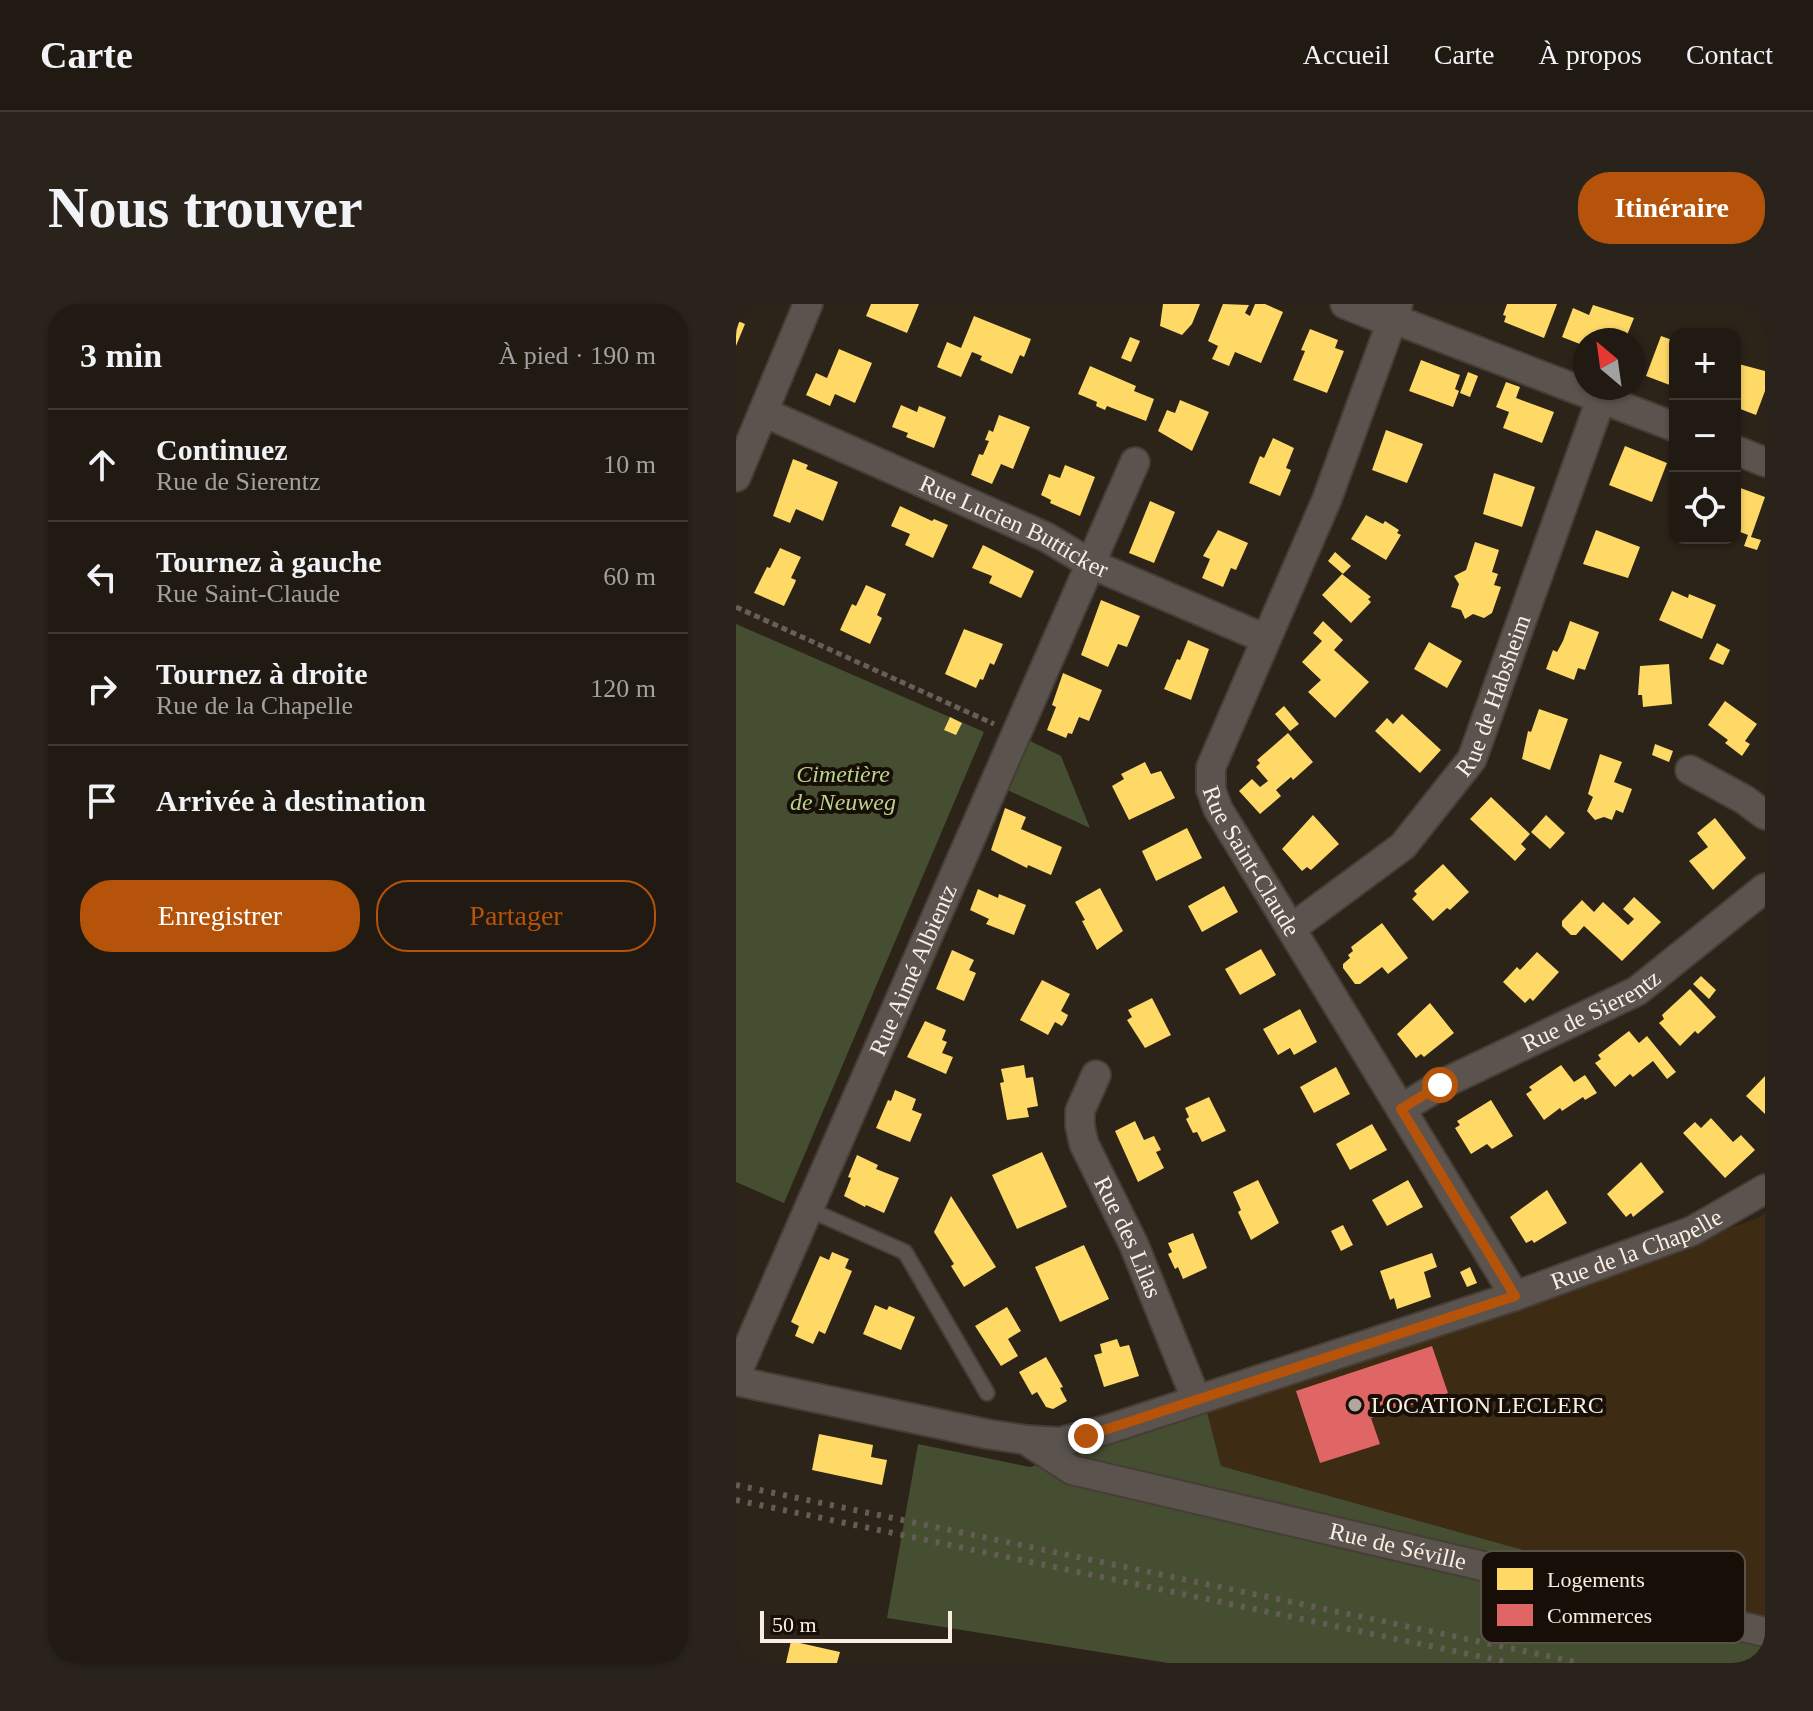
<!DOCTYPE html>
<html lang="fr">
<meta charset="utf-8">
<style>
:root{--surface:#211a13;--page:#29231c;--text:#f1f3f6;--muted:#a2a1a0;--line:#3e3833;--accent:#b45309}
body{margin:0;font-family:Georgia,serif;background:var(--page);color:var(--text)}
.controls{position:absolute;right:24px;top:24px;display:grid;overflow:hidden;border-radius:16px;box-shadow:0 2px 6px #0004}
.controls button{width:72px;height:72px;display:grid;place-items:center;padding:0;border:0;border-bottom:2px solid var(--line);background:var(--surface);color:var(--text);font:40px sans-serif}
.compass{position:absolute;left:837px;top:24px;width:72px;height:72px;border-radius:50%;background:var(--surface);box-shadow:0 2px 6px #0004;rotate:331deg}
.scale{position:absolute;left:24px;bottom:20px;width:192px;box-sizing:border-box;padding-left:8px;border:4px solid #faeee3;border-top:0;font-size:22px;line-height:28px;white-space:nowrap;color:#faeee3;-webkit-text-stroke:6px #160e07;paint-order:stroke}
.stop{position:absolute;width:24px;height:24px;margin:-18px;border:6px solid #b45309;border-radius:50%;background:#fff}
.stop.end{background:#b45309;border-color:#fff;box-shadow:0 2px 8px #0008}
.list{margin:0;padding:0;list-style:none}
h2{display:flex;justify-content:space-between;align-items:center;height:104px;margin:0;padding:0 32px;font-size:34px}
h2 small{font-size:26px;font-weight:400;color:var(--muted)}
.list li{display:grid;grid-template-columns:52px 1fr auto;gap:24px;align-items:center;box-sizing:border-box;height:112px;padding:0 32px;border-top:2px solid var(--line)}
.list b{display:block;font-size:30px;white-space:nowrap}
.list p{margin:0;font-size:26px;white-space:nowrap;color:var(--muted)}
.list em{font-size:26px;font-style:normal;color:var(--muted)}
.actions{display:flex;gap:16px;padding:24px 32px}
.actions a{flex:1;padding:18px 0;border:2px solid var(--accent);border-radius:32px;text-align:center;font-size:28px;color:var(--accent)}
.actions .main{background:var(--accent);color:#fff}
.icon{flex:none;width:44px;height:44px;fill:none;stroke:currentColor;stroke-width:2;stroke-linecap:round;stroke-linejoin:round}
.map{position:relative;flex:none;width:1029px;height:1359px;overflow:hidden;border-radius:32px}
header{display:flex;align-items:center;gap:48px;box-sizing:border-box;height:112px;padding:0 40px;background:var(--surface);border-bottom:2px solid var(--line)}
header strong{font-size:38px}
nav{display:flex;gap:44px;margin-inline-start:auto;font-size:28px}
.intro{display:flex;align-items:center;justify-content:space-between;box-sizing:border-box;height:192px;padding:0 48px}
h1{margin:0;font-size:56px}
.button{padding:20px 36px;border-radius:32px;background:var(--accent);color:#fff;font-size:28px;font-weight:700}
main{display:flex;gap:48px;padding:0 48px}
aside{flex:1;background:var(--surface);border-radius:32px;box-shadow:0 2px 6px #0004}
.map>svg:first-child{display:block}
.built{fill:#3e2b14}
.green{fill:#454e31}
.homes{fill:#ffd966}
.shops{fill:#e06666}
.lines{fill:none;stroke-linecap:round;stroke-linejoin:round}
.lane-casing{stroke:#463e36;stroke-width:18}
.street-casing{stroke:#463e36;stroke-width:32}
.path{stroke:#67605a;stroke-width:5;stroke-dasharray:6 4;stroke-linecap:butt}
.lane{stroke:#5b534d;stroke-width:14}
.street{stroke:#5b534d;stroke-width:28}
.rail{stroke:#635d55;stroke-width:6;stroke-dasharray:4 8;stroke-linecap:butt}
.route{stroke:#b45309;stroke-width:10}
.poi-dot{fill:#b2a79c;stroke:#160e07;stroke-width:3}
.labels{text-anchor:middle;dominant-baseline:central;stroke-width:8;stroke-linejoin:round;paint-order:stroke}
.street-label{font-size:24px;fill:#faeee3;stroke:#160e07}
.park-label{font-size:24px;font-style:italic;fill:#bad38c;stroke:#160e07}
.poi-label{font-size:24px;fill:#faeee3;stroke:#160e07;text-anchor:start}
.key{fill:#160e07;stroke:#5a5149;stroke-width:2}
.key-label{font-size:22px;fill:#faeee3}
</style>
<header>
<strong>Carte</strong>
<nav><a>Accueil</a><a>Carte</a><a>À propos</a><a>Contact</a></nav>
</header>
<div class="intro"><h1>Nous trouver</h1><a class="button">Itinéraire</a></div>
<main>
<aside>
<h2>3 min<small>À pied · 190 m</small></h2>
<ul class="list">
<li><svg class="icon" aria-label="ahead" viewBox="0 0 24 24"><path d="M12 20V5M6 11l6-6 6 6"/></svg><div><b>Continuez</b><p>Rue de Sierentz</p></div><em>10 m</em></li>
<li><svg class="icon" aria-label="left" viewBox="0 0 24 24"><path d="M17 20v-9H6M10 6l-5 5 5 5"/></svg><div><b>Tournez à gauche</b><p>Rue Saint-Claude</p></div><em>60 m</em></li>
<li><svg class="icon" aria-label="right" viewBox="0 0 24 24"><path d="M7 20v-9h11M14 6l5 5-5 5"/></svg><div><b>Tournez à droite</b><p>Rue de la Chapelle</p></div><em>120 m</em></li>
<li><svg class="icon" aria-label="arrive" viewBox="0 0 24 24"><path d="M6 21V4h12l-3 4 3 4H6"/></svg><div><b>Arrivée à destination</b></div></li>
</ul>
<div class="actions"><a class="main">Enregistrer</a><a>Partager</a></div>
</aside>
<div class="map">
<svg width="1029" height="1359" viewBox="0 0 1029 1359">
<rect width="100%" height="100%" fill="#2c2319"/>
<path class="built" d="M 1029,909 L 1029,1313 L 485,1162 L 471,1108 L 1022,914 Z"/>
<g class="green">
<path d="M 0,320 L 248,428 L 48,899 L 0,878 Z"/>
<path d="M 290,435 L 325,452 L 354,524 L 267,484 Z"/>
<path d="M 471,1108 L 485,1162 L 1029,1313 L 1029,1359 L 432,1359 L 151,1314 L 182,1140 L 294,1163 Z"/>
</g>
<g class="homes">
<path d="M 0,0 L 9,0 L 2,17 L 9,20 L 0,42 Z"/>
<path d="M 135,0 L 183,0 L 171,29 L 130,12 Z"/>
<path d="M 427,0 L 464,0 L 456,20 L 446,31 L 424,22 Z"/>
<path d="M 487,0 L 513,1 L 509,9 L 514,12 L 519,0 L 529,0 L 547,8 L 525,59 L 499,48 L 493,62 L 476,55 L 482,42 L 472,37 Z"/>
<path d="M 771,0 L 821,0 L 808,34 L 768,18 L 770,12 L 767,11 Z"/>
<path d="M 857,1 L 898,14 L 889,36 L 849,36 L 849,42 L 826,33 L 837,4 L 853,11 Z"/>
<path d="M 238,12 L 295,35 L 288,53 L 284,51 L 276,70 L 244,56 L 246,52 L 236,48 L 225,73 L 201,63 L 211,38 L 225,44 Z"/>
<path d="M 574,25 L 602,36 L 599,44 L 608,47 L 591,89 L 557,76 L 569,47 L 565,46 Z"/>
<path d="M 925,32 L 939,37 L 939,83 L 910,72 Z"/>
<path d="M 394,33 L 404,37 L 395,58 L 385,54 Z"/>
<path d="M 103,45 L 136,59 L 119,99 L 99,90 L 94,102 L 70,91 L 80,69 L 91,74 Z"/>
<path d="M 685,56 L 724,71 L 719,85 L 723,87 L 717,103 L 673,87 Z"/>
<path d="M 999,59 L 1029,67 L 1029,87 L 1020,111 L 999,103 Z"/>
<path d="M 354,62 L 400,82 L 398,87 L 418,95 L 410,117 L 371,102 L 369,106 L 360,102 L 361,98 L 342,90 Z"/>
<path d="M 732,68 L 742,72 L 734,93 L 724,89 Z"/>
<path d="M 770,78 L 784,83 L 780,94 L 818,108 L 806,139 L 767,124 L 773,108 L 760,103 Z"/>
<path d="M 444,96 L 473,108 L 456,147 L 422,127 L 431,106 L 439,109 Z"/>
<path d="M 165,101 L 181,108 L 183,102 L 210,113 L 198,144 L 170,133 L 172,129 L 156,123 Z"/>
<path d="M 263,111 L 294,123 L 277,165 L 265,160 L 256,180 L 235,171 L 243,150 L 247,151 L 253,137 L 249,136 L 253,126 L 257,128 Z"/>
<path d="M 650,126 L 687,140 L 671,179 L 636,166 Z"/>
<path d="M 537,134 L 558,144 L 550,164 L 555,166 L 544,192 L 513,179 L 524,152 L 528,154 Z"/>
<path d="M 889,142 L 931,159 L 916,198 L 873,181 Z"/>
<path d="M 57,155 L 72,161 L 70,165 L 102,178 L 87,217 L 60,205 L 54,219 L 37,212 Z"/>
<path d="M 329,161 L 359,173 L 344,212 L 314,199 L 315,196 L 305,191 L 313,170 L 324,174 Z"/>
<path d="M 758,169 L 799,183 L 786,223 L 747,210 Z"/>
<path d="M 999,182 L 1029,193 L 1015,233 L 1025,236 L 1021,246 L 1008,242 L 1012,231 L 999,226 Z"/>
<path d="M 414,197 L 439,208 L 418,259 L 393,249 Z"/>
<path d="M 164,202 L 196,217 L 198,215 L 212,221 L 197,254 L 169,241 L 174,230 L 155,222 Z"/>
<path d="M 630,211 L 647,220 L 649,217 L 663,226 L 661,229 L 665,231 L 650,256 L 615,235 Z"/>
<path d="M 482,226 L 512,239 L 500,266 L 495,264 L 487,283 L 466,274 L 474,255 L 467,252 Z"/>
<path d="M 860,226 L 904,243 L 892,274 L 847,260 Z"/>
<path d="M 739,238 L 763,246 L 756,268 L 762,270 L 758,281 L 765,283 L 756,309 L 748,314 L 737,310 L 729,315 L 725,306 L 715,303 L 723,280 L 718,272 L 730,266 Z"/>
<path d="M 247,241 L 298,267 L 285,294 L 253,279 L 256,272 L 236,264 Z"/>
<path d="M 44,244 L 65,253 L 55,274 L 60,276 L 59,279 L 48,302 L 18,289 L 31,263 L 34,264 Z"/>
<path d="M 599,248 L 615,262 L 607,270 L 592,257 Z"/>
<path d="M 606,270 L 635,293 L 632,295 L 635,298 L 615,319 L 586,291 Z"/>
<path d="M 130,281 L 150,290 L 141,311 L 146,314 L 134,340 L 104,326 L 116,300 L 120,302 Z"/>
<path d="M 936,287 L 952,294 L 953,290 L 980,301 L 966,335 L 923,316 Z"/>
<path d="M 365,296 L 404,312 L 391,343 L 382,340 L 372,363 L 345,351 Z"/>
<path d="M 587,317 L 607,336 L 598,346 L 633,378 L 599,414 L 572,388 L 585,376 L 566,358 L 586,337 L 577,329 Z"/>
<path d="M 834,317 L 863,328 L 849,366 L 842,364 L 838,376 L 810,365 L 817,346 L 821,348 L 827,337 Z"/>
<path d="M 228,325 L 267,340 L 258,361 L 254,359 L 247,376 L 244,375 L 240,384 L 209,370 Z"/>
<path d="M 452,336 L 473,345 L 455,396 L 428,385 L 441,355 L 444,356 Z"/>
<path d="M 693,338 L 726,357 L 711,384 L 678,365 Z"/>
<path d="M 981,339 L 994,346 L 987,361 L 973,355 Z"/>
<path d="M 933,360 L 936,400 L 907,403 L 906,391 L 902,391 L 904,362 Z"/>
<path d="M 327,369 L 366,386 L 353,417 L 343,413 L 336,430 L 332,429 L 330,434 L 311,426 L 320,403 L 316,401 Z"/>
<path d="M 989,397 L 1021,420 L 1009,437 L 1014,440 L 1006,452 L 989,439 L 992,436 L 972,421 Z"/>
<path d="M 548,402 L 563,420 L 554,427 L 539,410 Z"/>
<path d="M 803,405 L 832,415 L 814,466 L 786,455 L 792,427 L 795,428 Z"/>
<path d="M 666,410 L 705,446 L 684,469 L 639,427 L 651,414 L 657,420 Z"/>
<path d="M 214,413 L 226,419 L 220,431 L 208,426 Z"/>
<path d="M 552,429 L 577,458 L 557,476 L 555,473 L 540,486 L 545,492 L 524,510 L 503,487 L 516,475 L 524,483 L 532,477 L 520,463 L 524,459 L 521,456 Z"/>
<path d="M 919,440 L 937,447 L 933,458 L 916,451 Z"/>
<path d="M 864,450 L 886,458 L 878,478 L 896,485 L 887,509 L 880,506 L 876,516 L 868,513 L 859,516 L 851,507 L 857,493 L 852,490 Z"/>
<path d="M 409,458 L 415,470 L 425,467 L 439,494 L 393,516 L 376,482 L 388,475 L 385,470 Z"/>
<path d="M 755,493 L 794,530 L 785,540 L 790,545 L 779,557 L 734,515 Z"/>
<path d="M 269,504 L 290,513 L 285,525 L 326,543 L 315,571 L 292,561 L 291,564 L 255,546 Z"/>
<path d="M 577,511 L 603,540 L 575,566 L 571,563 L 566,567 L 546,545 Z"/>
<path d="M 810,511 L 829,529 L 814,545 L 795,528 Z"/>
<path d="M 979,514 L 1010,554 L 977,586 L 953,557 L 972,543 L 961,529 Z"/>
<path d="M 451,524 L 466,554 L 420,577 L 406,547 Z"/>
<path d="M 707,560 L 733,588 L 714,606 L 711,604 L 697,617 L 676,595 L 681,590 L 678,587 Z"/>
<path d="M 488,582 L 502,608 L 466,628 L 452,602 Z"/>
<path d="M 364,584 L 387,627 L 361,646 L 346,617 L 349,616 L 339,598 Z"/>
<path d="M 242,585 L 262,594 L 263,590 L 290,601 L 278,631 L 250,620 L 253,615 L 234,606 Z"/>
<path d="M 898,593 L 925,618 L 886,657 L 848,622 L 840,631 L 835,631 L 826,622 L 826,617 L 846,596 L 858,608 L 867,598 L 892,621 L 898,615 L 887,605 Z"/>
<path d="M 646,619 L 672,654 L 652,670 L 646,663 L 624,680 L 619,680 L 607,664 L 607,660 L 614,654 L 612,651 L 617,647 L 615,643 Z"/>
<path d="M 525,645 L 540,671 L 504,691 L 489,665 Z"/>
<path d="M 216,646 L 238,656 L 233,666 L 240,669 L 228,697 L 200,685 Z"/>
<path d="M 801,648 L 823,668 L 797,697 L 794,694 L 789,699 L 767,678 L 781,663 L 784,666 Z"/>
<path d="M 965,672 L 980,686 L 973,695 L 957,680 Z"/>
<path d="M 306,676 L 334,690 L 325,707 L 332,711 L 330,716 L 326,722 L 319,718 L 312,731 L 284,716 Z"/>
<path d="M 954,685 L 980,713 L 962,730 L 959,727 L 944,742 L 923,719 L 928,715 L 926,711 Z"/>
<path d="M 416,694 L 435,731 L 409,744 L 391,716 L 396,713 L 392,706 Z"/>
<path d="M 694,699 L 718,729 L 688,753 L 685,750 L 680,754 L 661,730 Z"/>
<path d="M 564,705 L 581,738 L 558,751 L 554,744 L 542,751 L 527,725 Z"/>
<path d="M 189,717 L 210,726 L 206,736 L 211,738 L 206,749 L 217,753 L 210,770 L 171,753 Z"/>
<path d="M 893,727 L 903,739 L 911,732 L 940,768 L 931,775 L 917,757 L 897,773 L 894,770 L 879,783 L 859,759 L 865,755 L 862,751 Z"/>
<path d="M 288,761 L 290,774 L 297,773 L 302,802 L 291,804 L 293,813 L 271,816 L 264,779 L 268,778 L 265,765 Z"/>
<path d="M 825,761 L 838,778 L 849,771 L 861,789 L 849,796 L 847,793 L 826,807 L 824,804 L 808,816 L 790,790 L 796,786 L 793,783 Z"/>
<path d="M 600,763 L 614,790 L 578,809 L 564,783 Z"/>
<path d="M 1029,772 L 1029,810 L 1010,792 Z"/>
<path d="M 159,786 L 180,795 L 176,806 L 186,810 L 174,838 L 140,824 L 152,796 L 155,797 Z"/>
<path d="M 473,793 L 490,827 L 466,838 L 461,828 L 457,829 L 450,815 L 453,813 L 449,804 Z"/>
<path d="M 755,796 L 777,832 L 756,845 L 751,840 L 735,850 L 719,824 L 724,821 L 721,817 Z"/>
<path d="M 975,814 L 997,838 L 1005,831 L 1019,846 L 989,874 L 947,829 L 959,818 L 965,824 Z"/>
<path d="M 399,817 L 408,836 L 418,832 L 425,846 L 420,848 L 428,864 L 402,878 L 379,827 Z"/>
<path d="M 636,820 L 651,846 L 614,866 L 600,840 Z"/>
<path d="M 306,848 L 331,903 L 281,925 L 256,871 Z"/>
<path d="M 121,851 L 142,861 L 140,865 L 163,874 L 148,909 L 130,901 L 129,903 L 108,892 L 115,874 L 112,873 Z"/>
<path d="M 905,858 L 928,888 L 897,913 L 895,909 L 890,913 L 871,890 Z"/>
<path d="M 522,876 L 543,919 L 515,936 L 502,908 L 505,906 L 497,888 Z"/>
<path d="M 672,876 L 687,903 L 651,922 L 636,896 Z"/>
<path d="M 811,886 L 831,919 L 798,939 L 796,936 L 790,939 L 774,913 Z"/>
<path d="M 215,892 L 260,963 L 228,983 L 215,962 L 218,960 L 198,928 Z"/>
<path d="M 607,921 L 617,941 L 605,947 L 595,927 Z"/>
<path d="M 457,929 L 471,964 L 447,975 L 442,963 L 439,965 L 432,950 L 436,948 L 432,939 Z"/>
<path d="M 348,941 L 373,995 L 324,1018 L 299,963 Z"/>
<path d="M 96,948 L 113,955 L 109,964 L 116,967 L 89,1030 L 83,1027 L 77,1040 L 59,1032 L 63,1022 L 55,1018 L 84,952 L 93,956 Z"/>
<path d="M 696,949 L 701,963 L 688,968 L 695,993 L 661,1005 L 658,994 L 654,996 L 644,967 Z"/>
<path d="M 734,963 L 741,979 L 731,983 L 724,968 Z"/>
<path d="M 139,1001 L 151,1006 L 153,1002 L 179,1013 L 165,1046 L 127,1030 Z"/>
<path d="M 271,1003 L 285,1027 L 272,1035 L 282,1052 L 265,1062 L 239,1022 Z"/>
<path d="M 381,1035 L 384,1043 L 393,1041 L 403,1072 L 368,1083 L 358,1051 L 366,1049 L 364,1040 Z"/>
<path d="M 310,1053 L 327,1083 L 324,1084 L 331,1097 L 317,1105 L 310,1103 L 301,1088 L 296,1091 L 283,1068 Z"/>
<path d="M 83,1130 L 137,1141 L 135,1153 L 151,1156 L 146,1181 L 76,1166 Z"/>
<path d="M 55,1337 L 104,1348 L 101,1359 L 50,1359 Z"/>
</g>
<path class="shops" d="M 696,1042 L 712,1089 L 635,1114 L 644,1140 L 584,1159 L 560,1087 Z"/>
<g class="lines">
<defs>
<path id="lane" d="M 72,905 L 169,948 L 251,1089"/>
<g id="street">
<path d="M 609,0 L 641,13 L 668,19 L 939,123"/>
<path id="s1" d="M 662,0 L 591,195 L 475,463 L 475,486 L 482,505 L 779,992"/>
<path id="s2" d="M 27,108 L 310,233 L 355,260 L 530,335"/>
<path d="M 999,146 L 1029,158"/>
<path d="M 0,173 L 72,0"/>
<path d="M 954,466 L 1009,496 L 1029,511"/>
<path id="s3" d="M 556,624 L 667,542 L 736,455 L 865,95"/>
<path id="s4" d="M 360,771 L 344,807 L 344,822 L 348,840 L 398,941 L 460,1095"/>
<path id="s5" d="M 665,805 L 704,781 L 901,687 L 1029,584"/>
<path id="s6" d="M 0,1071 L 399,158"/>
<path id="s7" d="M 0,1077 L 251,1130 L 291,1136 L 324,1138 L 373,1125 L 779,992 L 956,927 L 1029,885"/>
<path id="s8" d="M 293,1138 L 336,1166 L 1029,1328"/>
</g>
</defs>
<use href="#lane" class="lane-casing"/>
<use href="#street" class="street-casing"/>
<path class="path" d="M 0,303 L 258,420"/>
<use href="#lane" class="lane"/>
<use href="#street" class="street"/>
<g class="rail">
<path d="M 0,1181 L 845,1359"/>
<path d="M 0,1196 L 775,1359"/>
</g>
</g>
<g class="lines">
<path class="route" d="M 350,1132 L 779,992 L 665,805 L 704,781"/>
</g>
<circle class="poi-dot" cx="619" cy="1101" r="8"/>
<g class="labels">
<g class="street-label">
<text stroke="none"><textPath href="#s2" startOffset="276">Rue Lucien Butticker</textPath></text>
<text stroke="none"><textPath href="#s3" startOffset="316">Rue de Habsheim</textPath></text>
<text stroke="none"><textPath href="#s1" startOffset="604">Rue Saint-Claude</textPath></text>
<text stroke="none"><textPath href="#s6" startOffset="442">Rue Aimé Albientz</textPath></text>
<text stroke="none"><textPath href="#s5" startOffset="214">Rue de Sierentz</textPath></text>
<text stroke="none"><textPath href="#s4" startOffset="176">Rue des Lilas</textPath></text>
<text stroke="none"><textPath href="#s7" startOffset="938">Rue de la Chapelle</textPath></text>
<text stroke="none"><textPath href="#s8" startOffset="386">Rue de Séville</textPath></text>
</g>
<g class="park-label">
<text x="107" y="470">Cimetière<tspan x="107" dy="28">de Neuweg</tspan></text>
</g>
<g class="poi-label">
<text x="635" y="1101">LOCATION LECLERC</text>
</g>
</g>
<rect x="745" y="1247" width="264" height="92" rx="12" class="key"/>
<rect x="761" y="1264" width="36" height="22" fill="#ffd966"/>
<rect x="761" y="1300" width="36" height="22" fill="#e06666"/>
<g class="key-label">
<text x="811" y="1283">Logements</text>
<text x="811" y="1319">Commerces</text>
</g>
</svg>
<div class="controls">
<button>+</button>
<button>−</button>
<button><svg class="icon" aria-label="locate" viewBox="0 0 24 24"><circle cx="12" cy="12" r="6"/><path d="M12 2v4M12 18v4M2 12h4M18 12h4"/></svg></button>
</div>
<svg class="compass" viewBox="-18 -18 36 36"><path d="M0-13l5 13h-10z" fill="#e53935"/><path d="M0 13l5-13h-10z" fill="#a2a1a0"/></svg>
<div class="scale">50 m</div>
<div class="stop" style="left:704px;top:781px"></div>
<div class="stop end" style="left:350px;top:1132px"></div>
</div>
</main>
